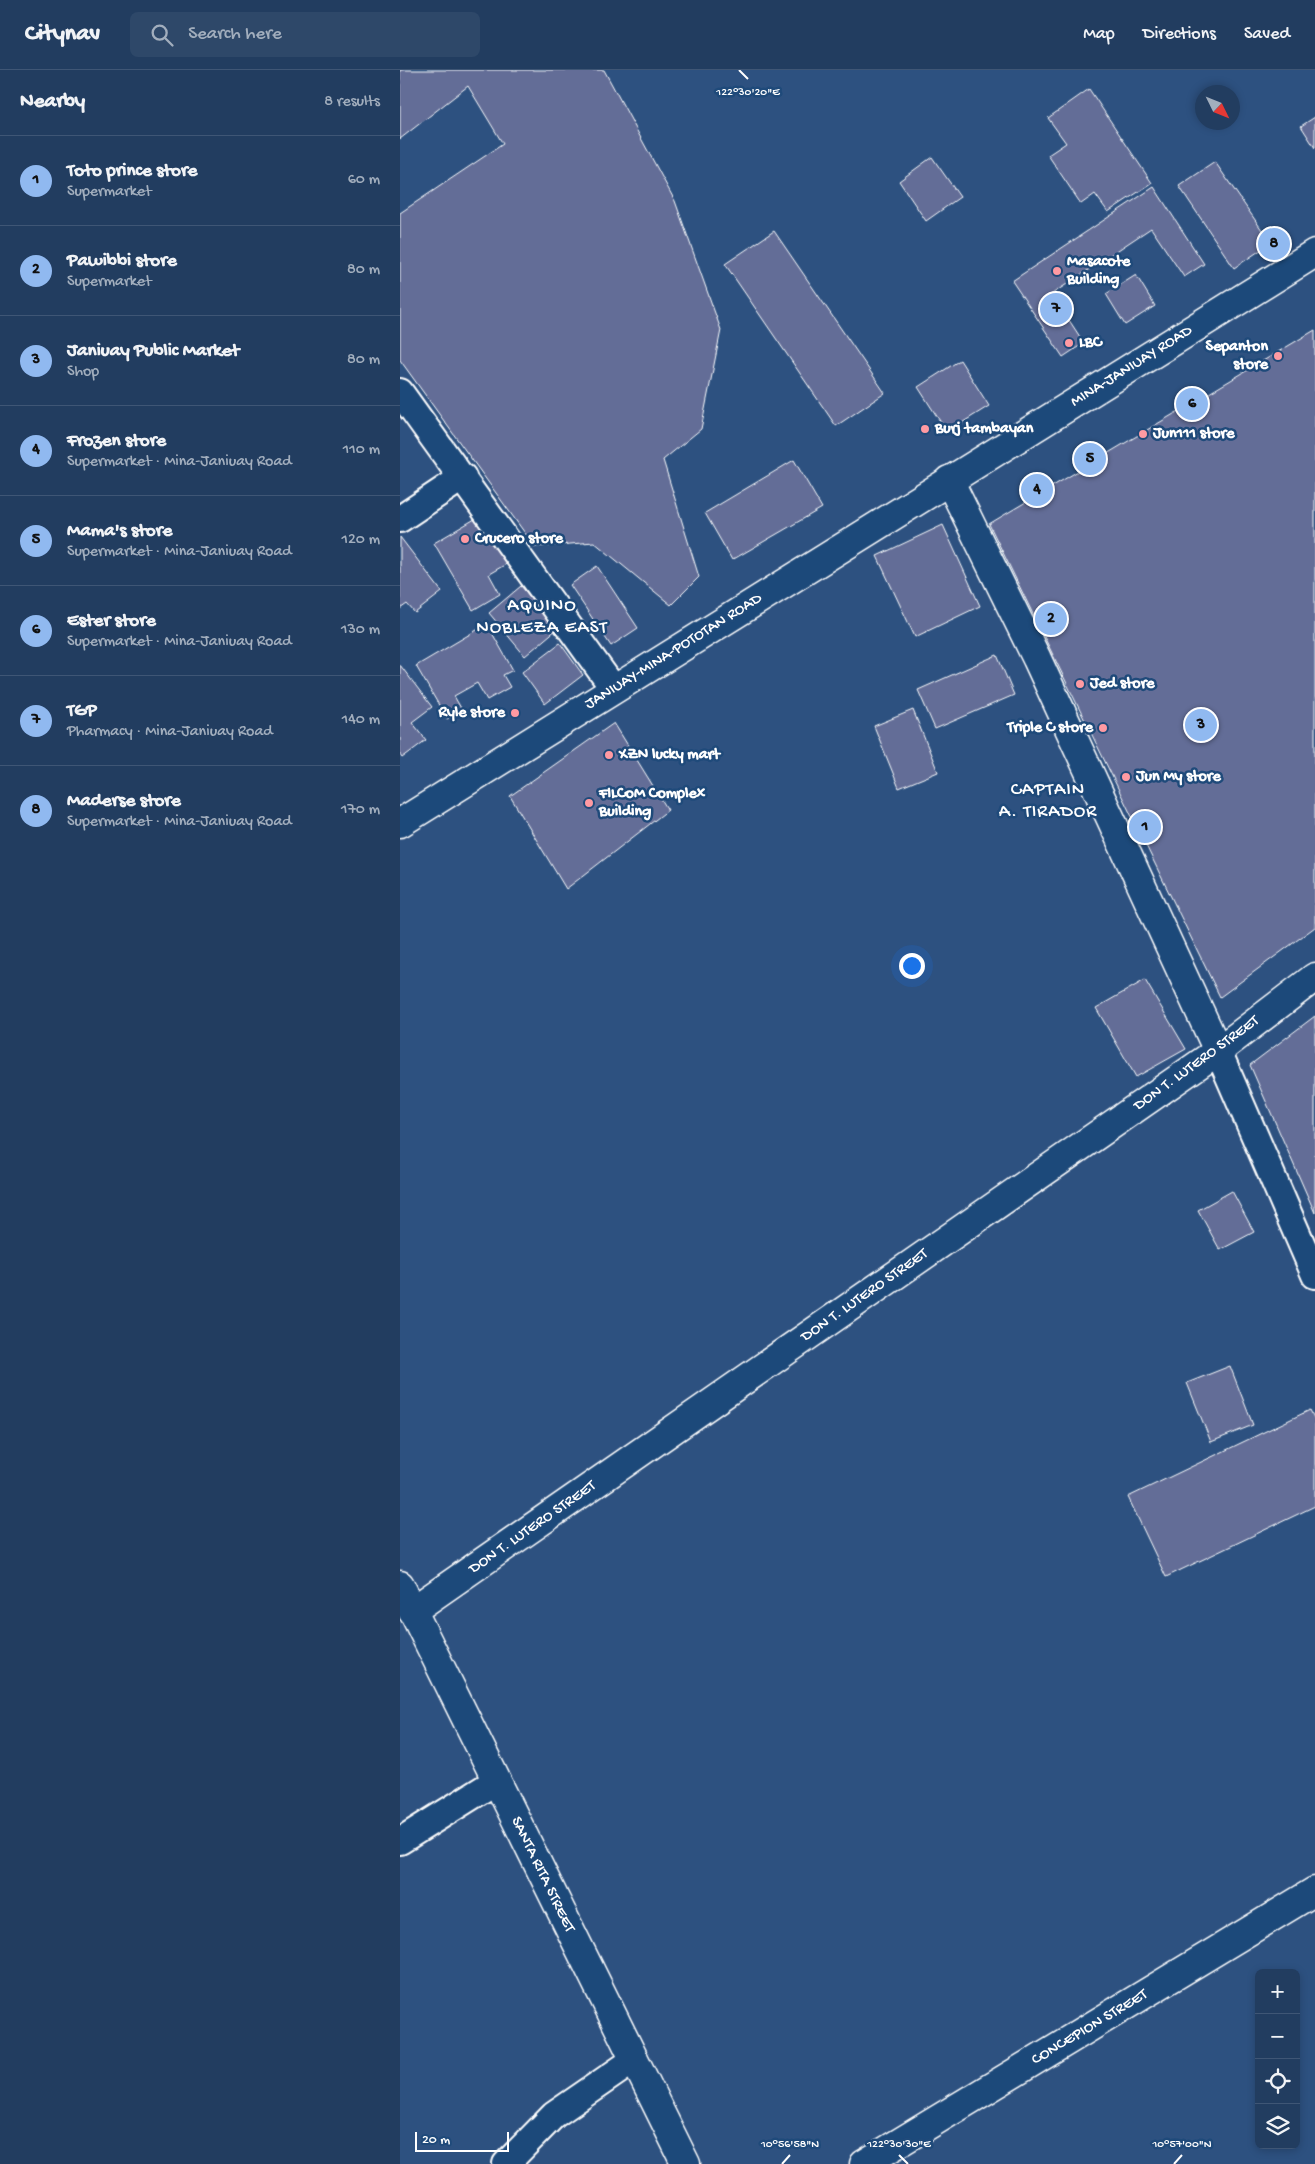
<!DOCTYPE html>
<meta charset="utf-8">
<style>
:root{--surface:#223d60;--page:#2e4869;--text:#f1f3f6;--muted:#a2aebd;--line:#3f5675;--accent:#90b9f0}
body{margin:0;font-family:"Gochi Hand",sans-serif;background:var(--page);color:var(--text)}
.controls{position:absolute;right:15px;bottom:15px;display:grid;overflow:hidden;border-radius:8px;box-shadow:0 2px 8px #0003}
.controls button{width:45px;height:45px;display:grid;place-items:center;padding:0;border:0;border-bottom:1px solid var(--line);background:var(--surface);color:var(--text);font:25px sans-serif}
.compass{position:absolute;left:795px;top:15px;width:45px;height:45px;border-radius:50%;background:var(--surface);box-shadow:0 2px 8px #0003;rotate:133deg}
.scale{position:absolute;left:15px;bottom:12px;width:94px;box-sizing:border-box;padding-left:5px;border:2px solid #fff;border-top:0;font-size:14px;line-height:18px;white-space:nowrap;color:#fff;-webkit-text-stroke:4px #1f4a7a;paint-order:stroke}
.you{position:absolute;left:511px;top:895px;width:18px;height:18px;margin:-12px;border:4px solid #fff;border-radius:50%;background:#1a73e8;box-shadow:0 0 0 8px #1a73e833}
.badge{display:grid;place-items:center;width:32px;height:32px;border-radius:50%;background:var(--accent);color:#111;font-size:16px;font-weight:700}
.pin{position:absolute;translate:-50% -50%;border:2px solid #fff;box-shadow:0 1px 5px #0006}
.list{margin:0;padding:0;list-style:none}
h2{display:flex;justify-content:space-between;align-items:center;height:65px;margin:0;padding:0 20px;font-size:21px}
h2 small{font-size:16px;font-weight:400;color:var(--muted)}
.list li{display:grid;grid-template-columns:32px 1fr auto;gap:15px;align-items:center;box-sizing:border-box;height:90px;padding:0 20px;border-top:1px solid var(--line)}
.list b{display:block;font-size:19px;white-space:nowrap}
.list p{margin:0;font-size:16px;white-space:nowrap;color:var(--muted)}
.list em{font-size:16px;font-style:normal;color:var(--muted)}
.icon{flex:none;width:28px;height:28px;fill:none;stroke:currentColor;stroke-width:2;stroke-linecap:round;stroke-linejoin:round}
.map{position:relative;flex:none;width:915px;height:2094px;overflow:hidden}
header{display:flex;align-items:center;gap:30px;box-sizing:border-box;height:70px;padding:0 25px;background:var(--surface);border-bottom:1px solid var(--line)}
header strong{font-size:24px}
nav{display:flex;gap:28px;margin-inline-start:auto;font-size:18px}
.search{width:350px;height:45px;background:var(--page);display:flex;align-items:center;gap:12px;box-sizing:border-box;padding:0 18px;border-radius:8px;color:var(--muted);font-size:19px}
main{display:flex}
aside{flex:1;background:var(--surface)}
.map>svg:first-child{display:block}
.building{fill:#636d97;stroke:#fff}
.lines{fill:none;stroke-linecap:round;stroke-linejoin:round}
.minor-casing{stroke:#fff;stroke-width:30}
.tertiary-casing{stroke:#fff;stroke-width:31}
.secondary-casing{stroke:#fff;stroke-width:31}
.minor{stroke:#1f4a7a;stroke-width:26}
.tertiary{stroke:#1f4a7a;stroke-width:28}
.secondary{stroke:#1f4a7a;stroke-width:28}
.ticks{fill:none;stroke:#fff;stroke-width:2}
.poi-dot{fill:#ff9aa2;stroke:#1f4a7a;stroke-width:2}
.labels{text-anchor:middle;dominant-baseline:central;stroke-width:5;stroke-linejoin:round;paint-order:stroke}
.poi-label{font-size:16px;font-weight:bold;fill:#fff;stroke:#1f4a7a;text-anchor:start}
.street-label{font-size:16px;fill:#fff;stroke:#1f4a7a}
.quarter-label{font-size:19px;letter-spacing:1px;fill:#fff;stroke:#1f4a7a}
.ticks-label{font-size:12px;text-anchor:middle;fill:#fff;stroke:#1f4a7a;stroke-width:5;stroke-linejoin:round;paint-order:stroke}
</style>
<header>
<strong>Citynav</strong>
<div class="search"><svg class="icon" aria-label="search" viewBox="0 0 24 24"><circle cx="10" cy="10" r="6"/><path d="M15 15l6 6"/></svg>Search here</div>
<nav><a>Map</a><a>Directions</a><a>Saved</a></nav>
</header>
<main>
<aside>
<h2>Nearby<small>8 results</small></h2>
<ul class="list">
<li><span class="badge">1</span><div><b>Toto prince store</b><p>Supermarket</p></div><em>60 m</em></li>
<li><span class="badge">2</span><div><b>Pawibbi store</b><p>Supermarket</p></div><em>80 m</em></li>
<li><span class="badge">3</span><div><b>Janiuay Public Market</b><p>Shop</p></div><em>80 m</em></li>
<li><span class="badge">4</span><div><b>Frozen store</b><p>Supermarket · Mina-Janiuay Road</p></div><em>110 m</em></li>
<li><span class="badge">5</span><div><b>Mama's store</b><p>Supermarket · Mina-Janiuay Road</p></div><em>120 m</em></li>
<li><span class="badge">6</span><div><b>Ester store</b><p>Supermarket · Mina-Janiuay Road</p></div><em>130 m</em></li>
<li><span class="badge">7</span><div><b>TGP</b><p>Pharmacy · Mina-Janiuay Road</p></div><em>140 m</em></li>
<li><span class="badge">8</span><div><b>Maderse store</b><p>Supermarket · Mina-Janiuay Road</p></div><em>170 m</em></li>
</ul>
</aside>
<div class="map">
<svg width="915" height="2094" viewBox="0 0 915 2094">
<rect width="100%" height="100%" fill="#2d5180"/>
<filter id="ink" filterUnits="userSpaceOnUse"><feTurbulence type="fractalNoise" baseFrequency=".02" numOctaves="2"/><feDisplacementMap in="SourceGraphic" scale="10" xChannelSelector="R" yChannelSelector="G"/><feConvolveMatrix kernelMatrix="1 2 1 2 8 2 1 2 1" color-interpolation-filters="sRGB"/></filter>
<g filter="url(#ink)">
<g class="building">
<path d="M 0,0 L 204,0 L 275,131 L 321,260 L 301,359 L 263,390 L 299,507 L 271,535 L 194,472 L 135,477 L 0,290 L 0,143 L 103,74 L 68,16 L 0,69 Z"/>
<path d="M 689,19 L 752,113 L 708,142 L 695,124 L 681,134 L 648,85 L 666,73 L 648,48 Z"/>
<path d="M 915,47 L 915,78 L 901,56 Z"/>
<path d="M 532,87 L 560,127 L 526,151 L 499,111 Z"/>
<path d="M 815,92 L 871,173 L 834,198 L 779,116 Z"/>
<path d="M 754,117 L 804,194 L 784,207 L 751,158 L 652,224 L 684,273 L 663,287 L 612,211 Z"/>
<path d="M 374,161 L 485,323 L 436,356 L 325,194 Z"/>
<path d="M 736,205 L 755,236 L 725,255 L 706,224 Z"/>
<path d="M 915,260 L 915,857 L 820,927 L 589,454 Z"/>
<path d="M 560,290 L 589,336 L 547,362 L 518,317 Z"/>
<path d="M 394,390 L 422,438 L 332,490 L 305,443 Z"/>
<path d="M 80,446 L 108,493 L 89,504 L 100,524 L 73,540 L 34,473 Z"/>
<path d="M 543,455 L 580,536 L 515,567 L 477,486 Z"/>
<path d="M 0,467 L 42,522 L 15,543 L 7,534 L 0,539 Z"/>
<path d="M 197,496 L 238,558 L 211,576 L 170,515 Z"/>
<path d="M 121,516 L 157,559 L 125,586 L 89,543 Z"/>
<path d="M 87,554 L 113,600 L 103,605 L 110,617 L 87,630 L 77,613 L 54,626 L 62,640 L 47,649 L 16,596 Z"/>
<path d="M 160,573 L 183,605 L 145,634 L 122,602 Z"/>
<path d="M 597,585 L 614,625 L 535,659 L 518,620 Z"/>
<path d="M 0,595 L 32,637 L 12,652 L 26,670 L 2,688 L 0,685 Z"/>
<path d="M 513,640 L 538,702 L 499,718 L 474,656 Z"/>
<path d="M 214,653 L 268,740 L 166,819 L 110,726 Z"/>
<path d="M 745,910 L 786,979 L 736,1007 L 696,938 Z"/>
<path d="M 915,946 L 915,1143 L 850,995 Z"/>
<path d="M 832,1121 L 854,1162 L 820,1180 L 798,1140 Z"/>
<path d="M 830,1296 L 853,1355 L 811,1372 L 787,1313 Z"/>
<path d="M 910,1340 L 915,1350 L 915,1436 L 766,1507 L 728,1427 Z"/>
</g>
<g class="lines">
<defs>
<g id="minor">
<path d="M 0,322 L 214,619"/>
<path d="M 0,449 L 63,407"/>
<path d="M 818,981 L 915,1205"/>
<path d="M 0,1771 L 96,1711"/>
<path d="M 106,2094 L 154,2045 L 234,1990"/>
</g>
<g id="tertiary">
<path d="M 0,1515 L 286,2094"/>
<path d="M 12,1541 L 818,981"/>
<path d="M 464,2094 L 915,1821"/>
</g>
<g id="secondary">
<path d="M 549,410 L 637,589 L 818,981 L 915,907"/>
<path d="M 0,753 L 915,183"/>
</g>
</defs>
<use href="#minor" class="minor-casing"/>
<use href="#tertiary" class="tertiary-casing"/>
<use href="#secondary" class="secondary-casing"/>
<use href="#minor" class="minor"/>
<use href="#tertiary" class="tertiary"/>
<use href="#secondary" class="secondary"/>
</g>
</g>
<path class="ticks" d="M 339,0 L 348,9M 499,2085 L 508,2094M 382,2094 L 390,2085M 774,2094 L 782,2085"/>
<g class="poi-dot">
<circle cx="657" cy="201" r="5"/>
<circle cx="669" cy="273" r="5"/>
<circle cx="878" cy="286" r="5"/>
<circle cx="525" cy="359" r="5"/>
<circle cx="743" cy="364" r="5"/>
<circle cx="65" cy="469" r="5"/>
<circle cx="680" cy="614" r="5"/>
<circle cx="115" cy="643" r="5"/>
<circle cx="703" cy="658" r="5"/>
<circle cx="209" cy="685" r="5"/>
<circle cx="726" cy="707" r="5"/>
<circle cx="189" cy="733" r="5"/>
</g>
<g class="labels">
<g class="poi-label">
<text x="667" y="192">Masacote<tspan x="667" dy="18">Building</tspan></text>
<text x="679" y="273">LBC</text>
<text x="868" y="277" text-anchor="end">Sepanton<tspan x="868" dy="18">store</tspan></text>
<text x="535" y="359">Burj tambayan</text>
<text x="753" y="364">Jun111 store</text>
<text x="75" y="469">Crucero store</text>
<text x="690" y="614">Jed store</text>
<text x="105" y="643" text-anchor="end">Ryle store</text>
<text x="693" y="658" text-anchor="end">Triple C store</text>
<text x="219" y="685">XZN lucky mart</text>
<text x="736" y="707">Jun My store</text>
<text x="199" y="724">FILCoM Complex<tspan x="199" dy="18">Building</tspan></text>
</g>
<g class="street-label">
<text transform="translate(732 297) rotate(-32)">MINA-JANIUAY ROAD</text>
<text transform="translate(274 582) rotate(-32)">JANIUAY-MINA-POTOTAN ROAD</text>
<text transform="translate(797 994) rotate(-36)">DON T. LUTERO STREET</text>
<text transform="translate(465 1226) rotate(-35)">DON T. LUTERO STREET</text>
<text transform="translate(133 1458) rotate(-35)">DON T. LUTERO STREET</text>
<text transform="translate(142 1805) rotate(64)">SANTA RITA STREET</text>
<text transform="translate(690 1958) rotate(-31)">CONCEPION STREET</text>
</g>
<g class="quarter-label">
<text x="142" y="536">AQUINO<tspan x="142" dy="22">NOBLEZA EAST</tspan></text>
<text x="648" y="720">CAPTAIN<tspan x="648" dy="22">A. TIRADOR</tspan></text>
</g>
</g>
<g class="ticks-label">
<text x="348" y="25">122°30'20"E</text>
<text x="390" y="2077">10°56'58"N</text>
<text x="782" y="2077">10°57'00"N</text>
<text x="499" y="2077">122°30'30"E</text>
</g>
</svg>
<div class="controls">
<button>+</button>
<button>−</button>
<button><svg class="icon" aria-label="locate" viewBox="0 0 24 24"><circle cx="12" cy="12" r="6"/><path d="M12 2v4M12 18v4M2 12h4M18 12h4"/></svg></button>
<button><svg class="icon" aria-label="layers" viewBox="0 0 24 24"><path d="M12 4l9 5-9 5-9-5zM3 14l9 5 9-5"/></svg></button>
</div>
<svg class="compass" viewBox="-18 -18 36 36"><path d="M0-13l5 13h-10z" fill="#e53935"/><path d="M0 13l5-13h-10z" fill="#a2aebd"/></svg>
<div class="scale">20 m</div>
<div class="you"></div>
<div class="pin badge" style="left:745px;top:757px">1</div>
<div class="pin badge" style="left:651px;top:549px">2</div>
<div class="pin badge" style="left:801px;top:655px">3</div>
<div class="pin badge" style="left:637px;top:420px">4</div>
<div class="pin badge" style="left:690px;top:389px">5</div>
<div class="pin badge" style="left:792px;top:334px">6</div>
<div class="pin badge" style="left:656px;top:239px">7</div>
<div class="pin badge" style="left:874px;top:174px">8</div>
</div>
</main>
